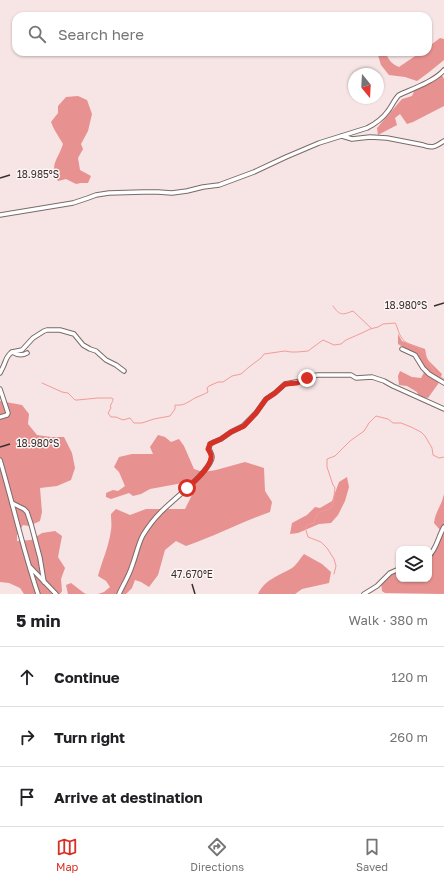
<!DOCTYPE html>
<meta charset="utf-8">
<style>
:root{--surface:#fff;--page:#f2f2f2;--text:#202124;--muted:#757577;--line:#e0e0e0;--accent:#d93025}
body{margin:0;font-family:"Golos Text",sans-serif;background:var(--page);color:var(--text)}
.controls{position:absolute;right:12px;bottom:12px;display:grid;overflow:hidden;border-radius:8px;box-shadow:0 1px 3px #0004}
.controls button{width:36px;height:36px;display:grid;place-items:center;padding:0;border:0;border-bottom:1px solid var(--line);background:var(--surface);color:var(--text);font:20px sans-serif}
.compass{position:absolute;left:348px;top:68px;width:36px;height:36px;border-radius:50%;background:var(--surface);box-shadow:0 1px 3px #0004;rotate:162deg}
.stop{position:absolute;width:12px;height:12px;margin:-9px;border:3px solid #d93025;border-radius:50%;background:#fff}
.stop.end{background:#d93025;border-color:#fff;box-shadow:0 1px 4px #0008}
.list{margin:0;padding:0;list-style:none}
h2{display:flex;justify-content:space-between;align-items:center;height:52px;margin:0;padding:0 16px;font-size:17px}
h2 small{font-size:13px;font-weight:400;color:var(--muted)}
.list li{display:grid;grid-template-columns:26px 1fr auto;gap:12px;align-items:center;box-sizing:border-box;height:60px;padding:0 16px;border-top:1px solid var(--line)}
.list b{display:block;font-size:15px;white-space:nowrap}
.list em{font-size:13px;font-style:normal;color:var(--muted)}
.icon{flex:none;width:22px;height:22px;fill:none;stroke:currentColor;stroke-width:2;stroke-linecap:round;stroke-linejoin:round}
.map{position:relative;flex:none;width:444px;height:594px;overflow:hidden}
.search{position:absolute;background:var(--surface);box-shadow:0 1px 3px #0004;left:12px;right:12px;top:12px;height:44px;display:flex;align-items:center;gap:10px;box-sizing:border-box;padding:0 14px;border-radius:12px;color:var(--muted);font-size:15px}
.sheet{height:232px;background:var(--surface)}
nav{display:flex;justify-content:space-around;align-items:center;box-sizing:border-box;height:56px;border-top:1px solid var(--line);background:var(--surface);font-size:11px;color:var(--muted)}
nav a{display:grid;justify-items:center;gap:2px}
nav .on{color:var(--accent)}
.map>svg:first-child{display:block}
.forest{fill:#e79190}
.lines{fill:none;stroke-linecap:round;stroke-linejoin:round}
.stream{stroke:#f29b9a;stroke-width:1}
.minor-casing{stroke:#796b6a;stroke-width:5.5}
.minor{stroke:#fff;stroke-width:3.5}
.route{stroke:#d93025;stroke-width:5}
.ticks{fill:none;stroke:#36302f;stroke-width:1.5}
.ticks-label{font-size:10px;text-anchor:middle;fill:#36302f;stroke:#fef4f4;stroke-width:3;stroke-linejoin:round;paint-order:stroke}
</style>
<div class="map">
<svg width="444" height="594" viewBox="0 0 444 594">
<rect width="100%" height="100%" fill="#f6e5e4"/>
<g class="forest">
<path d="M 440,38 L 444,39 L 444,60 L 428,73 L 417,81 L 405,77 L 389,75 L 381,65 L 377,52 L 386,52 C 387,59 393,65 399,67 L 421,52 L 428,52 L 428,47 Z"/>
<path d="M 440,71 L 444,79 L 444,106 L 413,122 L 407,124 L 400,114 L 395,118 L 397,125 L 378,135 L 377,128 L 402,99 L 412,96 L 416,87 Z"/>
<path d="M 78,96 L 87,100 L 92,114 L 88,131 L 81,144 L 83,149 L 78,158 L 80,170 L 91,176 L 88,183 L 81,183 L 76,184 L 66,179 L 58,181 C 49,164 58,160 63,144 L 54,129 L 51,122 L 58,113 L 58,106 L 66,97 Z"/>
<path d="M 398,334 L 402,341 L 425,349 L 427,359 L 442,374 L 438,384 L 428,398 L 419,397 L 417,392 L 407,386 L 399,385 L 398,376 L 400,371 L 412,377 L 421,378 L 426,369 C 418,358 410,351 398,344 Z"/>
<path d="M 0,401 L 22,405 L 29,414 L 28,424 L 37,435 L 51,437 L 64,437 L 72,453 L 75,468 L 71,480 L 57,486 L 40,488 L 42,512 L 40,521 L 29,526 L 23,525 L 17,535 L 17,541 L 31,540 L 42,533 L 55,531 L 62,536 L 58,557 L 65,568 L 61,579 L 62,591 L 60,594 L 24,594 L 20,588 L 9,583 L 0,582 Z"/>
<path d="M 158,435 L 165,437 L 171,442 L 179,439 L 184,446 L 194,469 L 203,472 L 216,470 L 245,462 L 264,468 L 265,491 L 272,502 L 270,512 C 241,522 215,536 186,546 L 176,541 L 165,550 L 158,575 L 149,587 L 141,582 L 135,580 L 132,588 L 126,594 L 98,594 L 104,592 L 110,587 L 106,581 L 98,576 C 102,561 109,546 111,530 C 112,525 111,520 111,514 L 116,509 L 130,515 L 146,509 L 185,509 L 194,491 L 192,485 L 188,482 L 150,489 L 141,494 L 133,496 L 129,493 L 111,499 L 106,497 L 106,493 L 113,490 L 118,491 L 125,486 L 119,472 L 114,467 L 119,457 L 132,454 L 153,454 L 150,447 Z"/>
<path d="M 347,477 L 349,487 L 345,501 L 338,515 L 331,523 L 319,524 L 298,533 L 290,534 L 292,523 L 307,515 L 315,507 L 320,508 L 332,501 L 339,482 Z"/>
<path d="M 444,494 L 444,594 L 385,593 L 382,591 L 381,582 L 390,570 L 399,567 L 399,579 L 429,579 L 429,552 L 437,539 L 440,530 L 434,523 C 435,512 442,505 444,494 Z"/>
<path d="M 304,554 L 322,564 L 331,572 L 329,583 L 302,589 L 295,594 L 258,594 C 265,579 279,576 292,568 C 297,565 300,558 304,554 Z"/>
<path d="M 71,583 L 84,593 L 86,594 L 68,594 L 66,585 Z"/>
</g>
<g class="lines">
<g class="stream">
<path d="M 333,306 C 340,316 342,315 353,311 L 371,328"/>
<path d="M 42,383 L 62,392 L 68,393 L 75,400 L 77,400 L 98,398 L 112,398 L 113,399 C 113,403 109,405 111,408 L 108,413 L 111,417 L 116,417 L 123,420 L 130,418 L 134,423 L 142,423 L 154,419 L 170,416 L 175,409 L 175,405 C 184,406 188,402 195,398 C 199,396 203,395 208,392 L 207,388 L 209,386 L 218,382 L 223,382 L 232,376 L 241,374 L 249,367 L 261,358 L 264,354 L 285,351 L 291,352 L 297,352 L 308,351 L 323,340 L 334,345 L 341,344 L 346,340 L 364,332 L 370,329 L 378,327 L 383,324 L 395,323 L 396,324 C 398,330 400,339 407,343 C 411,345 417,346 421,350 C 426,354 427,360 431,366 C 434,372 438,375 444,379"/>
<path d="M 334,574 L 336,566 L 334,559 L 327,548 L 321,542 L 308,537 L 305,527 L 307,525 L 314,523 C 317,510 320,513 331,508 L 333,504 L 335,488 L 334,486 L 333,485 L 327,467 L 327,459 L 335,456 L 350,441 L 364,431 L 369,423 L 376,416 L 388,419 L 393,423 L 401,423 L 411,427 L 421,432 L 425,436 L 432,448 L 433,455 L 439,458 L 444,457"/>
</g>
<defs>
<g id="minor">
<path d="M 342,136 L 352,139 L 370,137 L 387,138 L 423,145 C 433,149 436,146 444,141"/>
<path d="M 0,215 L 73,203 L 88,198 L 96,195 L 109,193 L 143,192 L 158,192 L 172,193 L 187,191 L 203,187 L 219,185 L 254,172 L 286,157 L 319,143 L 367,128 C 375,124 383,118 388,111 C 392,106 394,100 399,95 C 412,89 435,81 444,70"/>
<path d="M 402,349 L 415,355 L 423,368 L 429,374 L 444,383"/>
<path d="M 12,352 L 22,350 L 33,338 L 44,331 L 47,330 L 60,330 L 74,334 L 83,345 L 90,349 L 96,351 L 106,360 L 116,365 L 124,371"/>
<path d="M 0,373 C 1,371 2,369 3,367 C 6,361 6,356 12,352 C 17,355 22,356 27,353"/>
<path d="M 0,389 L 8,413 L 7,415 L 0,417"/>
<path d="M 0,460 C 13,504 23,550 38,594"/>
<path d="M 12,503 L 24,509 L 27,512 L 31,524 L 40,558 L 44,582"/>
<path d="M 429,556 C 437,548 438,537 444,527"/>
<path d="M 30,567 L 56,594"/>
<path d="M 119,594 C 123,585 129,576 132,566 C 136,556 138,544 143,535 C 148,527 154,519 160,513 C 170,502 211,471 212,457 C 212,455 210,451 209,449 L 210,444 L 214,442 L 221,439 L 231,432 L 243,426 L 256,413 L 266,399 L 275,393 L 285,384 L 301,381 L 311,376 L 318,375 L 351,375 L 356,378 L 372,377 L 384,381 L 393,386 L 444,409"/>
<path d="M 364,594 L 377,586 L 390,573 L 399,569"/>
</g>
</defs>
<use href="#minor" class="minor-casing"/>
<use href="#minor" class="minor"/>
</g>
<g class="lines">
<path class="route" d="M 187,488 C 194,482 210,468 211,458 C 212,455 210,452 208,449 L 210,444 L 214,442 L 221,439 L 231,432 L 244,426 L 256,413 L 266,399 L 275,393 L 285,384 L 297,383 L 305,380 L 307,378"/>
</g>
<path class="ticks" d="M 0,178 L 10,175M 434,306 L 444,303M 0,447 L 10,444M 192,584 L 195,594"/>
<g class="ticks-label">
<text x="38" y="178">18.985°S</text>
<text x="406" y="309">18.980°S</text>
<text x="38" y="447">18.980°S</text>
<text x="192" y="578">47.670°E</text>
</g>
</svg>
<div class="controls">
<button><svg class="icon" aria-label="layers" viewBox="0 0 24 24"><path d="M12 4l9 5-9 5-9-5zM3 14l9 5 9-5"/></svg></button>
</div>
<svg class="compass" viewBox="-18 -18 36 36"><path d="M0-13l5 13h-10z" fill="#e53935"/><path d="M0 13l5-13h-10z" fill="#757577"/></svg>
<div class="stop" style="left:187px;top:488px"></div>
<div class="stop end" style="left:307px;top:378px"></div>
<div class="search"><svg class="icon" aria-label="search" viewBox="0 0 24 24"><circle cx="10" cy="10" r="6"/><path d="M15 15l6 6"/></svg>Search here</div>
</div>
<section class="sheet">
<h2>5 min<small>Walk · 380 m</small></h2>
<ul class="list">
<li><svg class="icon" aria-label="ahead" viewBox="0 0 24 24"><path d="M12 20V5M6 11l6-6 6 6"/></svg><div><b>Continue</b></div><em>120 m</em></li>
<li><svg class="icon" aria-label="right" viewBox="0 0 24 24"><path d="M7 20v-9h11M14 6l5 5-5 5"/></svg><div><b>Turn right</b></div><em>260 m</em></li>
<li><svg class="icon" aria-label="arrive" viewBox="0 0 24 24"><path d="M6 21V4h12l-3 4 3 4H6"/></svg><div><b>Arrive at destination</b></div></li>
</ul>
</section>
<nav>
<a class="on"><svg class="icon" aria-label="map" viewBox="0 0 24 24"><path d="M3 6l6-2 6 2 6-2v14l-6 2-6-2-6 2zM9 4v14M15 6v14"/></svg>Map</a>
<a><svg class="icon" aria-label="directions" viewBox="0 0 24 24"><path d="M12 3l9 9-9 9-9-9zM9 14v-3h6M13 9l2 2-2 2"/></svg>Directions</a>
<a><svg class="icon" aria-label="saved" viewBox="0 0 24 24"><path d="M7 4h10v16l-5-4-5 4z"/></svg>Saved</a>
</nav>
